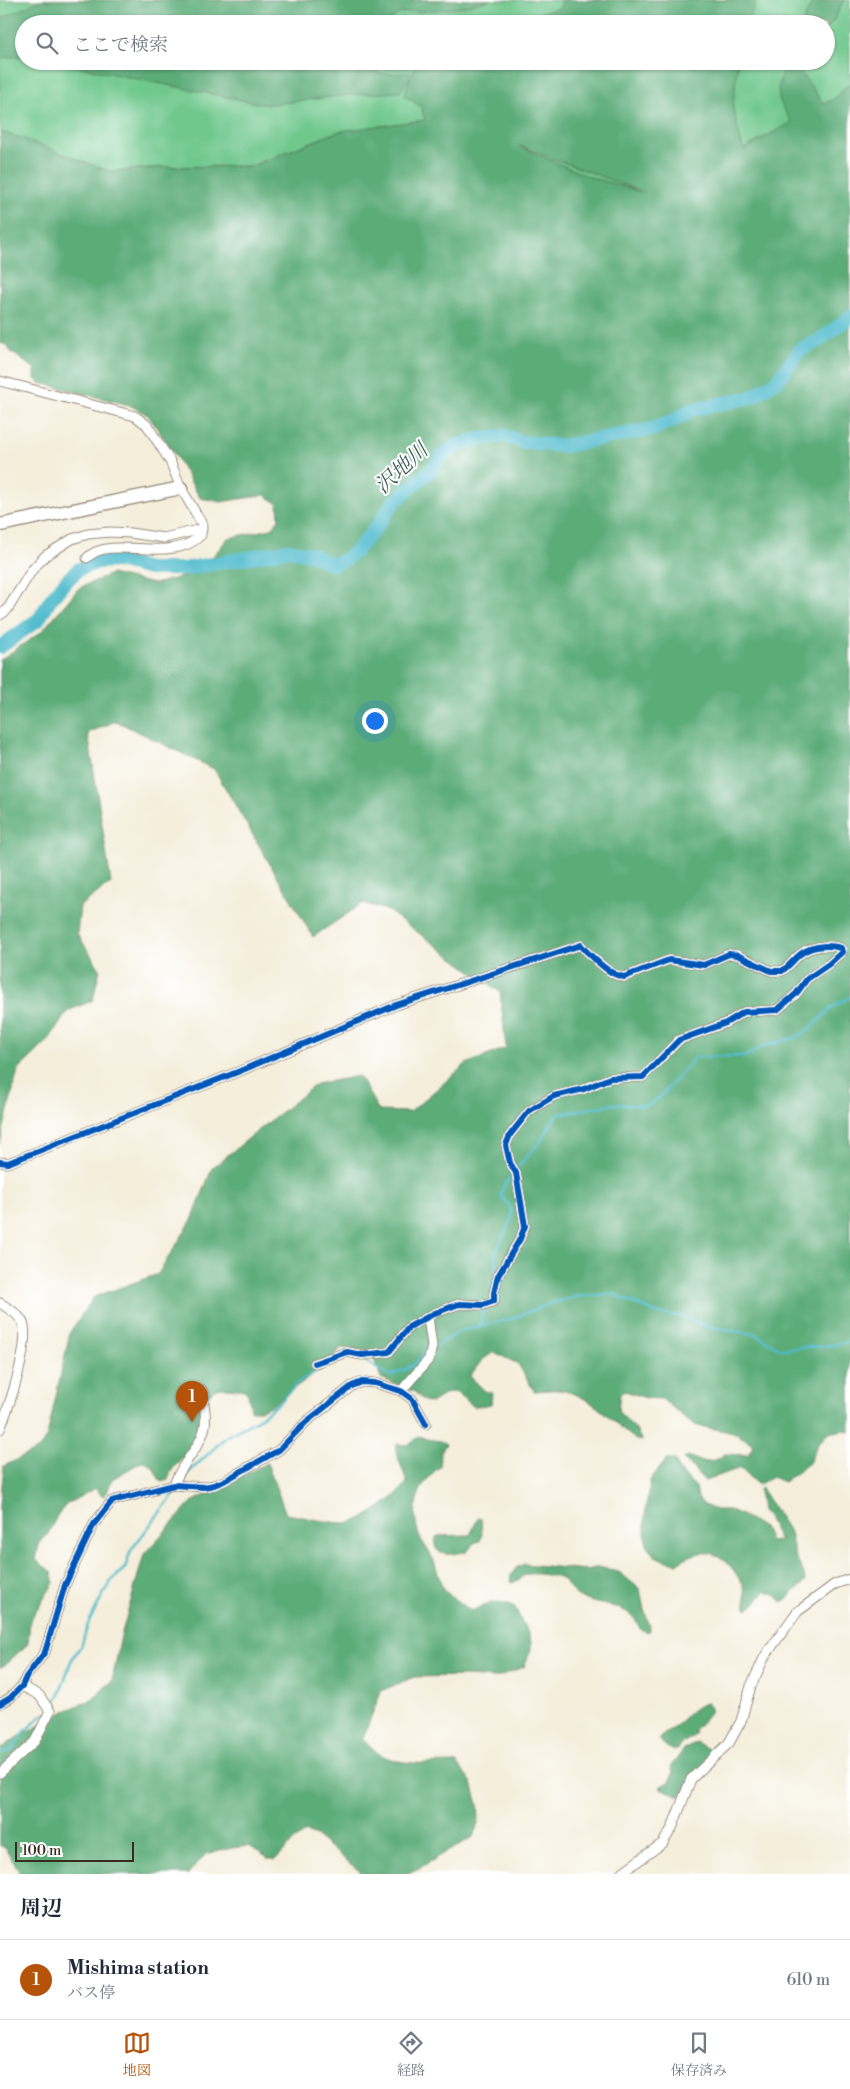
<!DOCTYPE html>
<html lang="ja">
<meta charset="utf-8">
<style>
:root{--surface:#fff;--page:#f2f2f3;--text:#1f2937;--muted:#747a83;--line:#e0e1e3;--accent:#b45309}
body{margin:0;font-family:"Libre Bodoni","Noto Serif JP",serif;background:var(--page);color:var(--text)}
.scale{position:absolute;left:15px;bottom:12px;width:119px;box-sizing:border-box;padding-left:5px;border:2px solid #3b2a1e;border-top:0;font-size:14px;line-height:18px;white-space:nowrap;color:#3b2a1e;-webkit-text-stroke:4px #fff;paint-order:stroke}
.you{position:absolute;left:374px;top:720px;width:18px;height:18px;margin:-12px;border:4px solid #fff;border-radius:50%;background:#1a73e8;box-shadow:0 0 0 8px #1a73e833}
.badge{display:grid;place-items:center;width:32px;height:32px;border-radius:50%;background:var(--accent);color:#fff;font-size:16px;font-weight:700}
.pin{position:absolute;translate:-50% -41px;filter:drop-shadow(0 1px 2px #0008)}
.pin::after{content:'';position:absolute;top:26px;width:18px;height:15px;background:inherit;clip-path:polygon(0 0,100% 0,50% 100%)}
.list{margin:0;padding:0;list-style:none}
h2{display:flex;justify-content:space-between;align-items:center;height:65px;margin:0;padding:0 20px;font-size:21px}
h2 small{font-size:16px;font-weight:400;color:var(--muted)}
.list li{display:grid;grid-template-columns:32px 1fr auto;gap:15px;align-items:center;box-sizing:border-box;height:80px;padding:0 20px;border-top:1px solid var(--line)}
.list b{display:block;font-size:19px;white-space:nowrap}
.list p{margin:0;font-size:16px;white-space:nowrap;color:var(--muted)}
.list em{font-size:16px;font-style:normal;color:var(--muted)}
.icon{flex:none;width:28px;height:28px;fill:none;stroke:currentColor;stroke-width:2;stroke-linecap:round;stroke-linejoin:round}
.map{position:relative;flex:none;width:850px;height:1874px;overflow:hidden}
.search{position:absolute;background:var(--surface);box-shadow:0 1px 4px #0004;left:15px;right:15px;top:15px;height:55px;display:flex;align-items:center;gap:12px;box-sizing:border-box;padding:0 18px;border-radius:28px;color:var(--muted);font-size:19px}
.sheet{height:145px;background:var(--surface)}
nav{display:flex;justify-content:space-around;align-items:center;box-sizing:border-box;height:70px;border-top:1px solid var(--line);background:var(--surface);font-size:14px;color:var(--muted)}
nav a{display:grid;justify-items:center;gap:2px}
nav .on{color:var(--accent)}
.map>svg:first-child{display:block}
.green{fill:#70c88d;stroke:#567956;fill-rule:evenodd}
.forest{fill:#5cac78;stroke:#4c6b4b;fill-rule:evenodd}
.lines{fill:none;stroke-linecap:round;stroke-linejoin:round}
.stream{stroke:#51bccd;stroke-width:2.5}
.river{stroke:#51bccd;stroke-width:14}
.street-casing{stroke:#988c7c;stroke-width:11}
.secondary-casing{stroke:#988c7c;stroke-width:15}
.street{stroke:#fff;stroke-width:9}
.secondary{stroke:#fff;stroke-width:12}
.cycleway-casing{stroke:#fff;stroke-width:9}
.cycleway{stroke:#0057b8;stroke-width:6}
.labels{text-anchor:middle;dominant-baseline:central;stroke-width:4;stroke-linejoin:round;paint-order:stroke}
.water-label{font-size:21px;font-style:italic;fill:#435d5b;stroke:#fff}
</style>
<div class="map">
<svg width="850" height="1874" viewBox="0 0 850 1874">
<rect width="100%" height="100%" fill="#fff"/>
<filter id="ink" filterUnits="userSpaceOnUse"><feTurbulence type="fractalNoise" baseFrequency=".02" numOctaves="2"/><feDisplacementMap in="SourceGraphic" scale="10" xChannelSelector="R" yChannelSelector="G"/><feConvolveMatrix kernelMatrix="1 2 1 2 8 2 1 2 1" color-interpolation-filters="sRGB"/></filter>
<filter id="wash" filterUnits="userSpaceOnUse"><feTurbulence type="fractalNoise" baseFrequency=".0096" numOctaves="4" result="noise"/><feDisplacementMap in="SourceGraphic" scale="20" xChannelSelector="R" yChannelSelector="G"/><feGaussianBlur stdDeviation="1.12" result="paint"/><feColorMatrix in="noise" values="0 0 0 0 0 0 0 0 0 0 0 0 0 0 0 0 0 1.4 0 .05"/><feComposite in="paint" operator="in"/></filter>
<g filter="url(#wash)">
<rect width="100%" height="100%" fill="#f4eedb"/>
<path class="green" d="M 0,0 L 850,0 L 850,82 L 837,97 L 657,197 L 590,177 L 340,131 L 251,166 L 161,167 L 111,172 L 24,139 L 0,132 ZM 24,24 L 826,24 L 826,61 L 24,61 Z"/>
<g class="forest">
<path d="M 41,0 L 491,0 L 458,8 L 401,13 L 383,24 L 24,24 L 24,56 L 0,58 L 0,19 Z"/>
<path d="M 562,0 L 757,0 L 747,24 L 511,24 L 530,15 L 560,8 Z"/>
<path d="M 813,0 L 844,0 L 834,20 L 826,29 L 826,24 L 802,24 Z"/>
<path d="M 49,61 L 353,61 L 353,63 L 381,74 L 413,73 L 418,61 L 738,61 L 733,108 L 743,150 L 792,122 C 774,95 775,91 787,61 L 800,61 L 797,67 L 824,104 L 837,97 L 850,82 L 850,1432 L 845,1430 L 828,1433 L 818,1444 L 809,1463 L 784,1482 L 772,1477 L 758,1485 L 740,1468 L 705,1481 L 684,1459 L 688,1456 C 704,1463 710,1465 725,1454 L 748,1455 L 753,1446 L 750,1442 L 735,1433 L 694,1425 L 662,1399 L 646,1398 L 625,1391 L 620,1394 L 618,1411 L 636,1430 L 642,1441 L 636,1440 C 612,1422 590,1393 558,1390 C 550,1389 542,1391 534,1391 L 518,1364 L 494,1352 L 482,1360 L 470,1376 L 485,1391 L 492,1393 L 491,1404 L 474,1407 C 453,1388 455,1388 431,1403 L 424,1401 L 413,1391 L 381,1378 L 371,1351 L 341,1348 L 330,1361 L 271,1406 L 260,1410 L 251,1410 L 248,1394 L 244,1390 C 219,1387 215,1384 199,1406 C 203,1426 196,1442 183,1457 C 176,1465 170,1470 168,1480 L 161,1482 L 152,1466 L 143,1461 L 112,1479 L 105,1496 L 101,1495 L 95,1488 L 67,1504 L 58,1514 L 48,1534 L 39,1543 L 36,1560 L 52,1572 L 54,1583 L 30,1620 L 28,1644 L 0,1669 L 0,1505 L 4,1466 L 39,1449 L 47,1436 L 70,1332 L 94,1297 L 158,1274 L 193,1218 L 212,1168 L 316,1084 L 359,1076 L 379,1111 L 410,1112 L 466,1064 L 506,1048 L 500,992 L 387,910 L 363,903 L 313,937 L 214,769 L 116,721 L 88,733 L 111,883 L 80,906 L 77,934 L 100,969 L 93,1000 L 68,1011 L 48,1041 L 18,1070 L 0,1143 L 0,660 L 41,632 L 79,588 L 111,574 L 154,584 L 200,572 L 228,538 L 271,529 L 279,519 L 278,504 L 265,495 L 221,502 L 200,498 L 177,458 L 148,415 L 129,405 L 40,383 L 35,379 L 35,369 L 11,352 L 7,345 L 0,343 L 0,132 L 24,139 L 111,172 L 161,167 L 251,166 L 340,131 L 425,120 L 421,107 L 404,95 L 411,76 L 400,92 L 347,95 L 266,105 ZM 520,147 L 520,146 L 645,193 L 590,177 Z"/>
<path d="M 420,1436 C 428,1442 439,1438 446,1444 L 441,1452 L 440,1467 C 418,1483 410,1509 419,1535 C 423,1544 430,1552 434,1561 C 438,1571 439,1582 445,1590 C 452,1599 464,1605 472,1611 C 488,1602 496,1599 514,1606 L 528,1633 L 531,1642 L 531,1649 L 524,1667 L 495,1678 L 467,1676 L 414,1677 L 381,1691 L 363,1738 C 382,1769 425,1763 457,1763 L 472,1783 L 478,1804 L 479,1821 L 473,1837 L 421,1867 L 406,1874 L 363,1874 L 316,1836 L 306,1832 L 295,1840 L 276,1860 L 268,1858 L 249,1846 L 232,1848 L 206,1854 L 188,1874 L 18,1874 L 19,1870 L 3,1846 L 0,1846 L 0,1749 L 18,1737 L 65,1711 L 91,1700 L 112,1681 L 121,1636 L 144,1554 L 192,1502 L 267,1463 L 286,1514 C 306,1517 327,1523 347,1523 C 361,1524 401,1494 407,1482 L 396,1452 L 397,1444 L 407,1445 Z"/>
<path d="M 666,1460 L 675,1460 L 679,1470 L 696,1487 L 698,1498 L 704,1505 L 716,1510 L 729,1510 L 740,1514 L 765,1529 L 770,1542 L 780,1541 L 768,1517 L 762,1511 L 759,1489 L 761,1488 L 790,1533 L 795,1556 L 804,1574 L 805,1582 L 782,1603 L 775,1594 L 766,1591 C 759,1596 757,1603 750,1608 L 746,1608 C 745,1600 745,1591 743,1584 C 741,1580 738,1578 736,1574 C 720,1549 702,1547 677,1563 C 651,1558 645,1552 645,1526 C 645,1520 645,1513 646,1506 C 647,1498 651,1492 649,1483 C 653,1474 660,1469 666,1460 Z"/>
<path d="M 478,1518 L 481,1518 L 482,1535 L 480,1541 L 474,1543 L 467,1552 C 457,1552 442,1559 436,1548 C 434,1544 435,1540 437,1536 L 470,1535 Z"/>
<path d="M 524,1564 L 587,1570 L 599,1567 L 619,1572 L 640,1589 L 644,1610 L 650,1626 L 648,1632 L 640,1629 C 630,1600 598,1609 578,1596 C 569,1591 568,1579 556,1577 C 547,1575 533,1572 525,1575 C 520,1578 518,1581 512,1583 L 510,1577 L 516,1568 Z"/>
<path d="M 708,1703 L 711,1712 L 695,1729 L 695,1735 L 681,1744 L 678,1750 C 669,1750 664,1746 659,1739 C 665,1732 673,1730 678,1724 C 686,1716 697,1703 708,1703 Z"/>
<path d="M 696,1742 L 712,1751 L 712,1754 L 680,1796 L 660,1788 L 661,1786 L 669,1782 L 673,1773 L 671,1766 L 684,1749 Z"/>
</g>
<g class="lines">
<g class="stream">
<path d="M 517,1168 L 539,1143 L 556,1116 L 560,1114 L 613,1104 L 644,1106 L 651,1104 L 662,1095 L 695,1057 L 746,1056 L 764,1046 L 794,1038 L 807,1031 L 833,1007 L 850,997"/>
<path d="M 491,1286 L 497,1268 L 495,1254 L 511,1220 L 512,1212 L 509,1205 L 501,1196 L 503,1187 L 513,1173"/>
<path d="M 479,1327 L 484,1309"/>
<path d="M 437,1346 L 460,1331 L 510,1319 L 549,1304 L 580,1296 L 613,1294 L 656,1313 L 683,1317 L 709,1327 L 755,1334 L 781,1349 L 825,1346 L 850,1342"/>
<path d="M 361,1359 C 372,1363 379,1372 391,1376 L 412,1366 L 428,1350"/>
<path d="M 182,1482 L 186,1475 L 227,1436 L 257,1420 L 281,1401 L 301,1380 L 334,1361"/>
<path d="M 50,1708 L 59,1696 L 71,1661 L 82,1644 L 88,1624 L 104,1593 L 111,1581 L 125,1568 L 131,1550 L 174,1494"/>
<path d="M 0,1754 L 11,1751 L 25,1731 L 44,1714"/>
</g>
<path class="river" d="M 0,647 L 39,619 L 51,599 L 66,581 L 79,569 L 98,562 L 117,561 L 149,569 L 184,569 L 290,550 L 314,555 L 326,562 L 334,564 L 345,560 L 355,552 L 377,526 L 393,503 L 431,470 L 444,454 L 457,446 L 473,440 L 505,436 L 522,442 L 563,446 L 653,429 L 675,420 L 691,410 L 752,397 L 777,381 L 800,350 L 820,340 L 850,317"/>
</g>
</g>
<g filter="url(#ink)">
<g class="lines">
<defs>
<g id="street">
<path d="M 0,381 L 135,416 L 147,425 L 170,461 L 181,488 L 202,524 L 201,535 C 171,566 111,533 87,558"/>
<path d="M 0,615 L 7,610 L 32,570 L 45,556 L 72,539 L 88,534 L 110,532 L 130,533 L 164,538 L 202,529"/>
<path d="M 0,1162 L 8,1163 L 23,1157 L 240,1071 L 396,1005 L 581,945 L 584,949 C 595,959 609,975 624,977 L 669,960 L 704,965 L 729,954 L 737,955 L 771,971 L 782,971 C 788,967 792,962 797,957 C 808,946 827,944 841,948 L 842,952 L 829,964 L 807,979 L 796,994 L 777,1010 L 744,1012 L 726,1023 L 679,1040 L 643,1077 L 610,1078 L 584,1089 L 554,1096 L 529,1111 L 510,1135 L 506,1145 L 510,1163 L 516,1173 L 525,1226 L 520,1239 L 498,1276 L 494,1293 L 494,1301 L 483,1305 L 459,1304 L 435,1313 L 409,1327 L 389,1352 L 362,1355 L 347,1352 L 315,1363"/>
<path d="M 0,1303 C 8,1308 19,1314 23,1323 C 31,1343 8,1409 0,1429"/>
<path d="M 401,1391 L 429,1359 L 432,1346 L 428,1317"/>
<path d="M 174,1485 C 180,1464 201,1448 205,1426 C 207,1415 203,1401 202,1390"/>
<path d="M 0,1704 L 10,1698 L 22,1686 L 26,1677 L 45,1652 L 65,1585 L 94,1524 L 112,1501 L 174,1485 L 204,1487 L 214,1485 L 224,1481 L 279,1450 L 306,1422 L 352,1386 L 362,1382 L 375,1383 L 401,1391 L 412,1399 L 426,1424"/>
<path d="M 0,1773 L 35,1741 L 50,1711 L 39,1695 L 22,1686"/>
<path d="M 620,1874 L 663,1843 L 672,1828 L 691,1779 L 729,1743 L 741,1721 L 751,1686 L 765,1656 L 797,1612 L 835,1584 L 850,1579"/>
</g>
<path id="secondary" d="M 0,525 L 181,488"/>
</defs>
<use href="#street" class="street-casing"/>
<use href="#secondary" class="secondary-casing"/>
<use href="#street" class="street"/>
<use href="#secondary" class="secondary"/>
<defs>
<g id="cycleway">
<path d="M 0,1162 L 8,1163 L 23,1157 L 240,1071 L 396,1005 L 581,945 L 584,949 C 595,959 609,975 624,977 L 669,960 L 704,965 L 729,954 L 737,955 L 771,971 L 782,971 C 788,967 792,962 797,957 C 808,946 827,944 841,948 L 842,952 L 829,964 L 807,979 L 796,994 L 777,1010 L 744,1012 L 726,1023 L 679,1040 L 643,1077 L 610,1078 L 584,1089 L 554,1096 L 529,1111 L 510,1135 L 506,1145 L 510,1163 L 516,1173 L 525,1226 L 520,1239 L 498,1276 L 494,1293 L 494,1301 L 483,1305 L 459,1304 L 435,1313 L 409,1327 L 389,1352 L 362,1355 L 347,1352 L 315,1363"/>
<path d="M 0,1704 L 10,1698 L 22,1686 L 26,1677 L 45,1652 L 65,1585 L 94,1524 L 112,1501 L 174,1485 L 204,1487 L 214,1485 L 224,1481 L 279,1450 L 306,1422 L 352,1386 L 362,1382 L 375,1383 L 401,1391 L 412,1399 L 426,1424"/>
</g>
</defs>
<use href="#cycleway" class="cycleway-casing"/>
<use href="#cycleway" class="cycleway"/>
</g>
</g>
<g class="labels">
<g class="water-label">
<text transform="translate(402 469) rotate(-43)">沢地川</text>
</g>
</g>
</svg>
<div class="scale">100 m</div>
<div class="you"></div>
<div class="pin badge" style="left:192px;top:1422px">1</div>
<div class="search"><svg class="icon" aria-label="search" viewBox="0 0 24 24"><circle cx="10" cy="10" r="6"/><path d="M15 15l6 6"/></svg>ここで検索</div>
</div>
<section class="sheet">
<h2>周辺<small></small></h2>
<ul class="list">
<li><span class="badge">1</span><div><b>Mishima station</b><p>バス停</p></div><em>610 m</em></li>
</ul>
</section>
<nav>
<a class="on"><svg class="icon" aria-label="map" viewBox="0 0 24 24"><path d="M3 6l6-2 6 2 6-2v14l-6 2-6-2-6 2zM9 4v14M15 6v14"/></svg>地図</a>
<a><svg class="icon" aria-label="directions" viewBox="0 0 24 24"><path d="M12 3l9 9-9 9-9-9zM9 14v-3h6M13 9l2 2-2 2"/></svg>経路</a>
<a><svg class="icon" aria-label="saved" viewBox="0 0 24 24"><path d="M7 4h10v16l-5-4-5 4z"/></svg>保存済み</a>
</nav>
